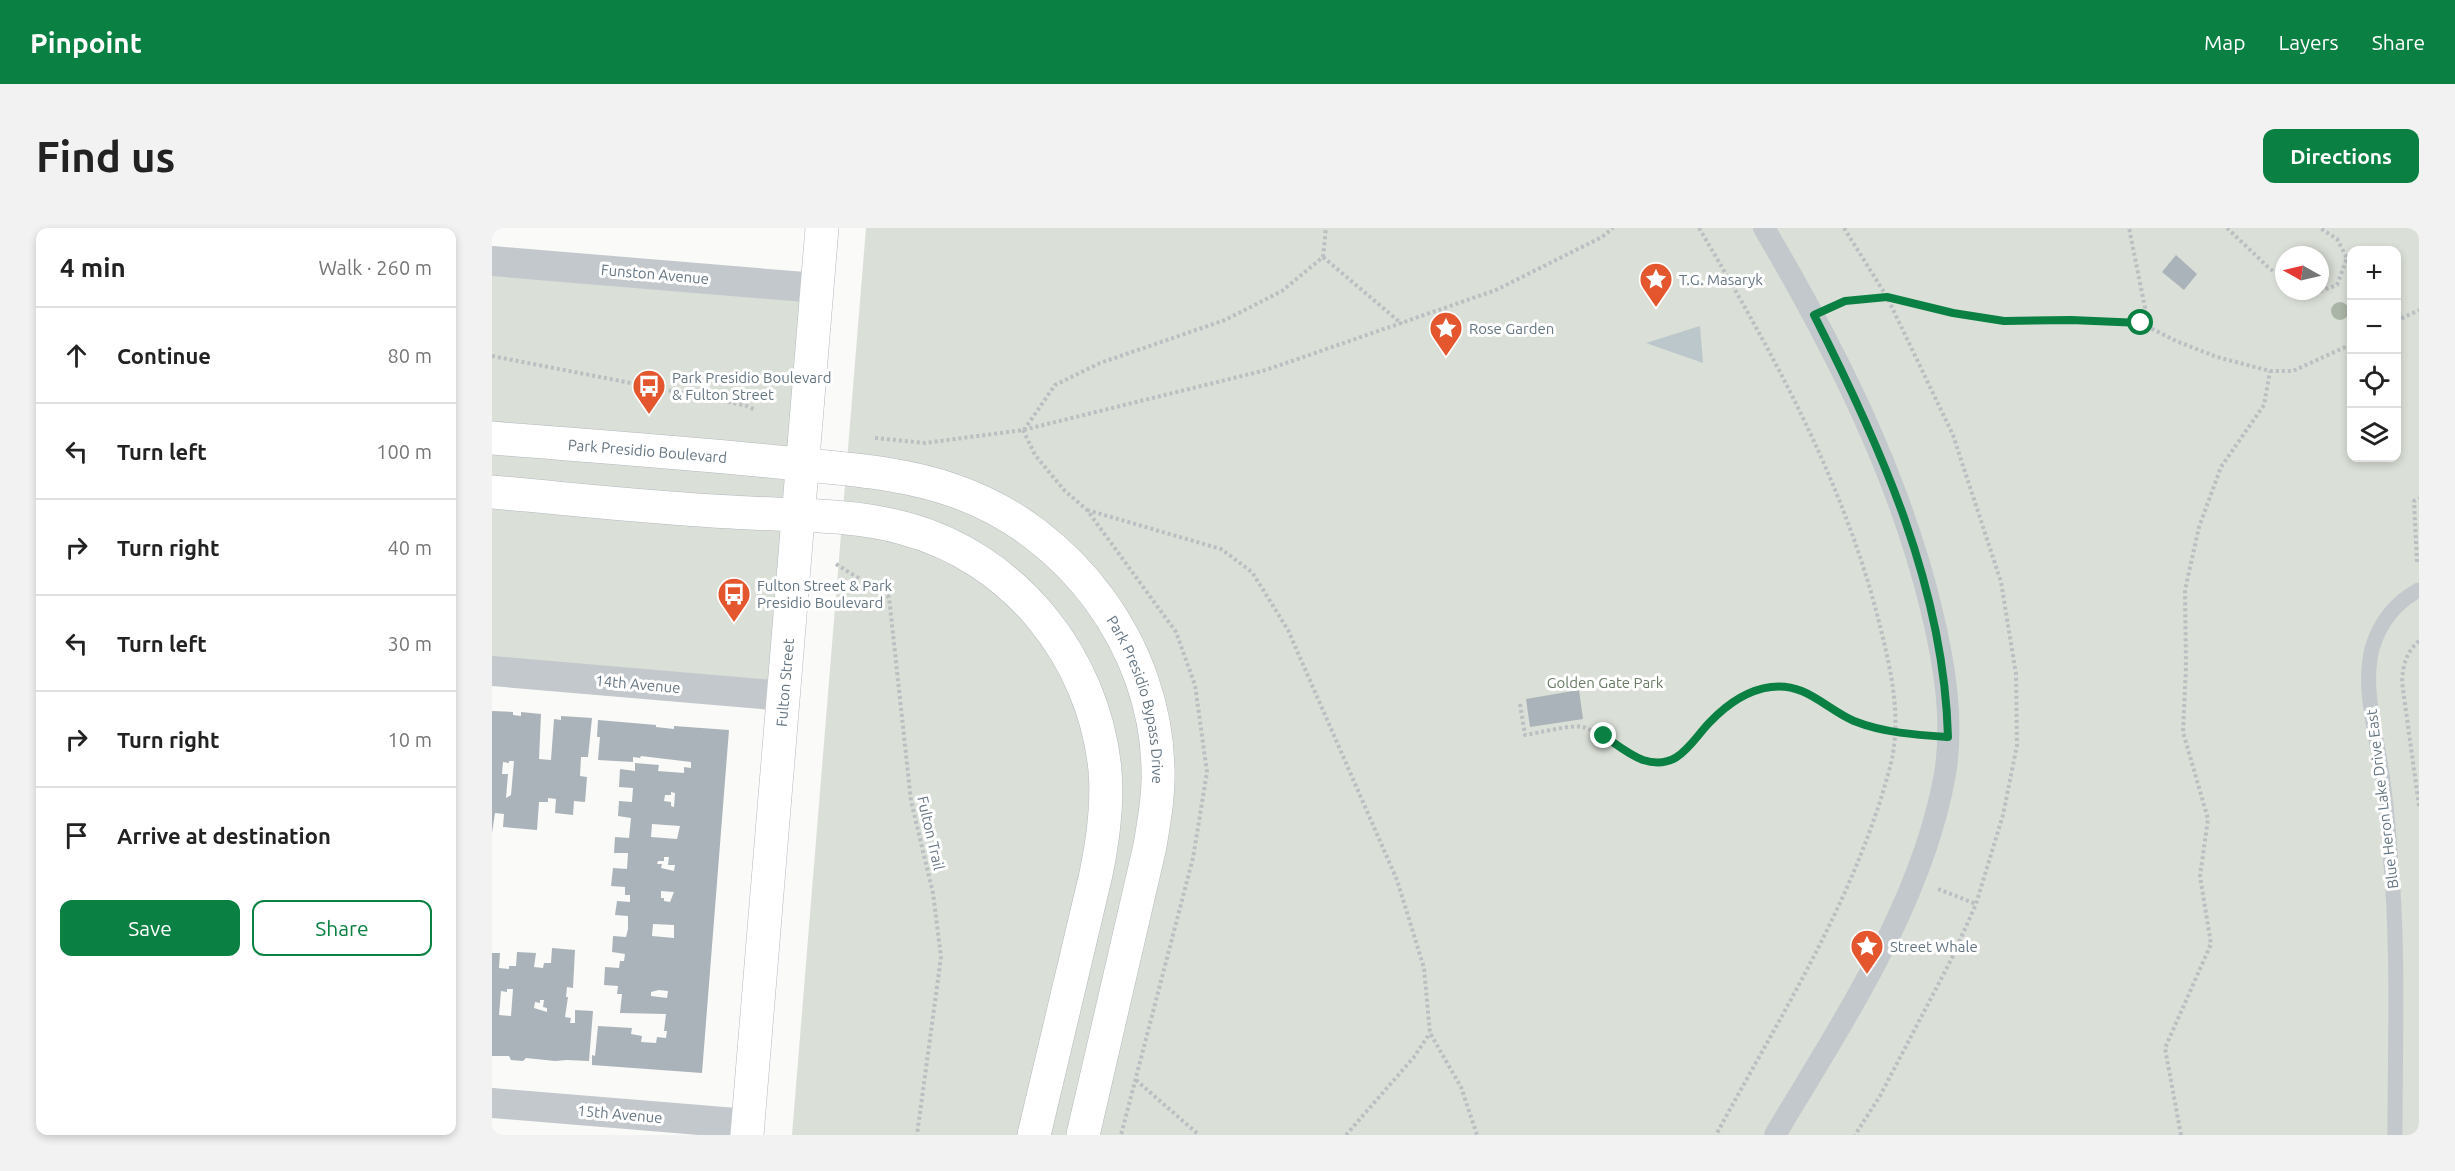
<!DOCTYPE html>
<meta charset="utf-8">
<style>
:root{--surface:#fff;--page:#f2f2f2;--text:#222;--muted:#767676;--line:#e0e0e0;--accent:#0b8043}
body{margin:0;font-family:Ubuntu,sans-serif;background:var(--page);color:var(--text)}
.controls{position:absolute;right:18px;top:18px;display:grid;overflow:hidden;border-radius:12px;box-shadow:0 3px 9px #0003}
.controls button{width:54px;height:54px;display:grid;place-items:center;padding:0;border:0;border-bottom:2px solid var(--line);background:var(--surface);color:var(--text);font:30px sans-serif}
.compass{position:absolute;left:1783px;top:18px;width:54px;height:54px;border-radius:50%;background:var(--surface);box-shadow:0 3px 9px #0003;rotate:278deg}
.stop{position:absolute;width:18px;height:18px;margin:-14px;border:4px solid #0b8043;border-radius:50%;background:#fff}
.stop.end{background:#0b8043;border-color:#fff;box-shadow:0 2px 6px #0008}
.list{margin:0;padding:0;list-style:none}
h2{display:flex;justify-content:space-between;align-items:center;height:78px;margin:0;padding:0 24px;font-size:26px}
h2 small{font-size:20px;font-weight:400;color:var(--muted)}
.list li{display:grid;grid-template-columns:39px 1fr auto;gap:18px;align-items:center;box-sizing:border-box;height:96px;padding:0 24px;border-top:2px solid var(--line)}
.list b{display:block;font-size:22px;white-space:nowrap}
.list em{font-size:20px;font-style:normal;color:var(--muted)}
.actions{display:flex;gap:12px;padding:18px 24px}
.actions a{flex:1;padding:14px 0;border:2px solid var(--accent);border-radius:12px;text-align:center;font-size:21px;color:var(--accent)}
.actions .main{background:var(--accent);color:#fff}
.icon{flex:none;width:33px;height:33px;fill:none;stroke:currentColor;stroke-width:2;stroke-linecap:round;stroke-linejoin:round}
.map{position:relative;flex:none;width:1927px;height:907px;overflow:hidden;border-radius:12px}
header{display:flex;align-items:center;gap:36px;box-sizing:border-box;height:84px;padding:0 30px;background:var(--accent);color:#fff}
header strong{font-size:28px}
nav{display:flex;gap:33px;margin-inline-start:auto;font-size:21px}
.intro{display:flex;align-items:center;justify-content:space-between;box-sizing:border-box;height:144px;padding:0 36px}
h1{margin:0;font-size:42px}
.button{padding:15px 27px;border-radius:12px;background:var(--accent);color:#fff;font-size:21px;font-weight:700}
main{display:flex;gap:36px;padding:0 36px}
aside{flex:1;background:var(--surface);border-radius:12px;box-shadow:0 3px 9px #0003}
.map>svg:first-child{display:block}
.green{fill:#dadfd7;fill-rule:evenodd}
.water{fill:#bbc7cb}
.building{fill:#aab3b9;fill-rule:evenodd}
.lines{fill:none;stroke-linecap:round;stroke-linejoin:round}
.secondary-casing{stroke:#b3babf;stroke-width:34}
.trunk-casing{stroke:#b4b9bd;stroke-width:34}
.path{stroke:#bbbfc2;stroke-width:4;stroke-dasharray:3 3;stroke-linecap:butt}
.service{stroke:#c3c8cc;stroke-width:15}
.pedestrian{stroke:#c3c8cc;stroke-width:22}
.minor{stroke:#c3c8cc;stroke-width:30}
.secondary{stroke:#fff;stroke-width:33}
.trunk{stroke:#fff;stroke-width:33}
.tree{fill:#aab4a7}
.route{stroke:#0b8043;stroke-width:8}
.labels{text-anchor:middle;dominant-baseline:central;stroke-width:6;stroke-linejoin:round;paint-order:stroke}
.street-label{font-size:15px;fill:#657683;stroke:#fff}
.poi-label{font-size:15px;fill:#657683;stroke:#fff;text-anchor:start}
.park-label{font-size:15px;fill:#687a64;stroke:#fff}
</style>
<header>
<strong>Pinpoint</strong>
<nav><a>Map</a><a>Layers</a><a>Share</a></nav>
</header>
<div class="intro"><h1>Find us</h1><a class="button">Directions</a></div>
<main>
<aside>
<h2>4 min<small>Walk · 260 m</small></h2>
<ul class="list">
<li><svg class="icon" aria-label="ahead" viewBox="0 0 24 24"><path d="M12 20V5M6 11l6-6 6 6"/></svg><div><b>Continue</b></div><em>80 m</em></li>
<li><svg class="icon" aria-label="left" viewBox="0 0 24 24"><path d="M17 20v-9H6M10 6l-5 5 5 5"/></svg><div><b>Turn left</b></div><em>100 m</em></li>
<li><svg class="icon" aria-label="right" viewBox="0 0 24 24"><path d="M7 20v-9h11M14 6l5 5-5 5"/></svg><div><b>Turn right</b></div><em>40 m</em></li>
<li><svg class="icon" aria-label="left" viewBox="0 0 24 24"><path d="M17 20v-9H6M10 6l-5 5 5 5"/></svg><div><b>Turn left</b></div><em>30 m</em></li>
<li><svg class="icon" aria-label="right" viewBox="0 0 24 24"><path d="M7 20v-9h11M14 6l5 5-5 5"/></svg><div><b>Turn right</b></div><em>10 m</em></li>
<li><svg class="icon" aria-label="arrive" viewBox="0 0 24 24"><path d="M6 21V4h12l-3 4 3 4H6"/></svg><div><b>Arrive at destination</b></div></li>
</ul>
<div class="actions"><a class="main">Save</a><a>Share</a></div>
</aside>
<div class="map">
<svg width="1927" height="907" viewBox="0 0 1927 907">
<rect width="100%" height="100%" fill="#fafaf8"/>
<g class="green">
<path d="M 374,0 L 1927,0 L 1927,907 L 300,907 ZM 1860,22 L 1904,22 L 1904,230 L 1860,230 ZM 1792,27 L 1828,27 L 1828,63 L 1792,63 Z"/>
<path d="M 0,33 L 325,60 L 292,468 L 0,443 Z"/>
</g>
<path class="water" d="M 1208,98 L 1211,135 L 1154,115 Z"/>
<g class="building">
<path d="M 1684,27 L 1705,46 L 1692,62 L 1670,44 Z"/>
<path d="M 1087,462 L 1091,491 L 1038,499 L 1034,471 Z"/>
<path d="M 0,483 L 21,484 L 21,487 L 29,488 L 29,484 L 49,486 L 47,531 L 59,532 L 62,491 L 69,492 L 69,488 L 100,490 L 96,529 L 89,529 L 88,548 L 95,549 L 93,574 L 82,573 L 81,587 L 63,585 L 64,571 L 56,570 L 56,574 L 47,574 L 45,602 L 11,599 L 12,586 L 3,585 L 0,605 ZM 17,533 L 22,533 L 19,567 L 14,570 L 16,546 L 10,546 L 11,534 L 17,535 Z"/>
<path d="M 106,492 L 164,497 L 164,499 L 182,501 L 182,498 L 237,502 L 210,845 L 100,837 L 100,827 L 103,828 L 106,798 L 140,800 L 139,806 L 150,808 L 149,814 L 164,815 L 165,809 L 174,810 L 175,803 L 172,803 L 174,786 L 128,785 L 130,766 L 125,766 L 126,758 L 112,757 L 113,739 L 127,740 L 128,733 L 132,733 L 133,726 L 120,724 L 121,708 L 134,709 L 136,701 L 136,688 L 123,687 L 125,673 L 138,674 L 138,667 L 133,667 L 133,659 L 119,658 L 121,640 L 135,641 L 136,625 L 122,625 L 123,609 L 137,610 L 139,590 L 126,588 L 127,573 L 140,574 L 141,560 L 127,559 L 128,541 L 143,543 L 143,535 L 167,537 L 166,543 L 192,545 L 192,539 L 199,540 L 199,534 L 149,528 L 148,530 L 141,529 L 141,534 L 106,532 L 108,509 L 105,509 ZM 179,564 L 183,565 L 182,579 L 179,578 L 179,574 L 172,573 L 173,567 L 179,567 ZM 160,596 L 188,598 L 185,611 L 159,609 ZM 172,629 L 177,629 L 176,637 L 183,637 L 182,643 L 169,640 L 170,636 L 165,636 L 166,633 L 172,633 ZM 169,663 L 182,664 L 178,674 L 172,673 L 172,670 L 169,670 ZM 161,696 L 182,697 L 182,710 L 160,708 ZM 167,762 L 176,763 L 175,770 L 159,768 L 159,764 Z"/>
<path d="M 60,720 L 83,722 L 81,760 L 75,759 L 74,769 L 76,769 L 73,789 L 79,790 L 78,795 L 83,795 L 83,782 L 101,783 L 97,833 L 75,832 L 63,833 L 34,830 L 31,833 L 19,832 L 17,828 L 0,828 L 0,725 L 8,725 L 7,740 L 17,741 L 17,738 L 24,738 L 25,724 L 44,725 L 42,739 L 51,740 L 52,735 L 59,735 ZM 15,761 L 21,761 L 19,788 L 7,787 L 9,763 L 15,764 ZM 48,772 L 52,772 L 51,779 L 55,780 L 55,784 L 42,780 L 43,774 L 48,775 Z"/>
</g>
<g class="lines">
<defs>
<g id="secondary">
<path id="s1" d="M 255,907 L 330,0"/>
</g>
<g id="trunk">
<path id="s2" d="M 0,210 C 99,218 198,225 296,235 C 352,241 410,244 463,263 C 578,303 664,418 666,541 C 667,567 662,593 658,618 L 591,907"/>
<path d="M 0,264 C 80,271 160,280 240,284 C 296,288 356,285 411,300 C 522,329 602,429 613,542 C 616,577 611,612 604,646 L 542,907"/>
</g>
</defs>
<use href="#secondary" class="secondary-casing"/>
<use href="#trunk" class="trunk-casing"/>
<g class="path">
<path d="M 1207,0 C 1282,127 1354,257 1389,402 C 1400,446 1410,494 1398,539 C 1363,672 1288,788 1224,907"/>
<path d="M 1352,0 L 1395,69 L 1461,207 L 1509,354 L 1524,446 L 1525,517 L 1511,587 L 1484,676 L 1460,730 L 1388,868 L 1363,907"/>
<path d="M 1735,0 L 1778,41 L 1792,50"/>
<path d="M 831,29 L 910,96"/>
<path d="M 1812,63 L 1817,67 L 1845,57 L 1855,30 L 1845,11 L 1828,0"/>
<path d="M 1343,77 C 1389,56 1460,88 1510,92 C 1532,94 1554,92 1575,92 C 1600,91 1625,94 1649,95 L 1653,80 L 1637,0"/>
<path d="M 1904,93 L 1927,82"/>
<path d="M 1649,95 L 1684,113 L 1725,129 L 1778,143 L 1801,143 L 1860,116"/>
<path d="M 0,128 L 252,177 L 264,182"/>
<path d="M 531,202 L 543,227 L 572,262 L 595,282 L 684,404 L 703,457 L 715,544 L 701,630 L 629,907"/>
<path d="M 532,202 L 563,157 L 608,135 L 733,92 L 790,63 L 831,29 L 834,0"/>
<path d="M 383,210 L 433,215 L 531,202 L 774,142 L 1004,62 L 1110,9 L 1121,0"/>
<path d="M 595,282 L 729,321 L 760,344 L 796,402 L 905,652 L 932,740 L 938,805 L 969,859 L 985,907"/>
<path d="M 1925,334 L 1922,273 L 1927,270"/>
<path d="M 344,336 L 397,369 L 419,573 L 441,665 L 449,729 L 425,907"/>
<path d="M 1927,413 C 1914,424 1911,437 1910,454 L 1927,578"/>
<path d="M 1028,476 L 1033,507 C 1047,505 1080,496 1091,499 C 1116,507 1148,541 1174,533 C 1198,525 1201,512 1217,495 C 1237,474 1263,456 1293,459 C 1318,461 1329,476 1349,487 C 1374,499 1404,506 1432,508"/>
<path d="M 1446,661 L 1484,676"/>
<path d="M 644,852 L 707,907"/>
<path d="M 854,907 L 922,829 L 938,805"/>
<path d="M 1689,907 L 1673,820 L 1719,716 L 1708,648 L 1716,591 L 1691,504 L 1694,438 L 1693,362 L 1707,299 L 1729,239 L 1772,177 L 1778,143"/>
</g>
<path class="service" d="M 1903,907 C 1903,813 1907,718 1898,624 C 1896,594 1893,564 1888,534 C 1882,497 1871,457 1880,421 C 1887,395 1904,374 1927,362"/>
<path class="pedestrian" d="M 1272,0 C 1342,119 1406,244 1439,380 C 1452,433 1462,491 1453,546 C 1430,676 1349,796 1283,907"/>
<g class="minor">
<path d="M 0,33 L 325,60"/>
<path d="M 0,443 L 292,468"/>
<path d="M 0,875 L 256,896"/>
</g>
<use href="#secondary" class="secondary"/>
<use href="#trunk" class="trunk"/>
</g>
<circle class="tree" cx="1848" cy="83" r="9"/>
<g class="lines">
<path class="route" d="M 1112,508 C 1124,516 1137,527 1151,532 C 1186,543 1198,515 1217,495 C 1234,477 1255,462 1279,459 C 1313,454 1334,481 1362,493 C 1392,505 1425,507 1456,509 C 1452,359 1389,219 1322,87 L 1353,73 L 1395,69 L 1461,85 L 1512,93 L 1579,92 L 1649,95"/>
</g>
<defs>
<symbol id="sight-pin" viewBox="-11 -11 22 30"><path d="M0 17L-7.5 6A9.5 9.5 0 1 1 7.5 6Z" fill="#e4572e" stroke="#fff"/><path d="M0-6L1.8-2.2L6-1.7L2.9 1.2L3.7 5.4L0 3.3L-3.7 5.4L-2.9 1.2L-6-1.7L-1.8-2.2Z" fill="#fff"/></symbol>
<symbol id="bus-pin" viewBox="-11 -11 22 30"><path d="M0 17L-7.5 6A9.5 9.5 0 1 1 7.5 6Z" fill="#e4572e" stroke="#fff"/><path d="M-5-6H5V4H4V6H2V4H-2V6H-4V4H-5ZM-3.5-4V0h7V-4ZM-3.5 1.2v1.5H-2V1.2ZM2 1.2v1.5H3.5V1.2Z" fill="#fff"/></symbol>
</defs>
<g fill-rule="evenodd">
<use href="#sight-pin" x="1145" y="32" width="38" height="52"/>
<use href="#sight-pin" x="935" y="81" width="38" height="52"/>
<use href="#bus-pin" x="138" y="139" width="38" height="52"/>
<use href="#bus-pin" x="223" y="347" width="38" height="52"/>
<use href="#sight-pin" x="1356" y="699" width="38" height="52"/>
</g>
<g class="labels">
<g class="street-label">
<text transform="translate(163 46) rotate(5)">Funston Avenue</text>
<text stroke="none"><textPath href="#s2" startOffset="156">Park Presidio Boulevard</textPath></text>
<text stroke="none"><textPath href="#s1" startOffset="454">Fulton Street</textPath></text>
<text transform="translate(146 456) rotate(5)">14th Avenue</text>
<text stroke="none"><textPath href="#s2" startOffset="759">Park Presidio Bypass Drive</textPath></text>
<text transform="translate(1890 571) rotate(-97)">Blue Heron Lake Drive East</text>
<text transform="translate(439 605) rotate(77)">Fulton Trail</text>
<text transform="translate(128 886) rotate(5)">15th Avenue</text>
</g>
<g class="poi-label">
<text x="1187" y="51">T.G. Masaryk</text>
<text x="977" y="100">Rose Garden</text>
<text x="180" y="149">Park Presidio Boulevard<tspan x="180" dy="17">&amp; Fulton Street</tspan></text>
<text x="265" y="357">Fulton Street &amp; Park<tspan x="265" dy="17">Presidio Boulevard</tspan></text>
<text x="1398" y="718">Street Whale</text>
</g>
<g class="park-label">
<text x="1113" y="454">Golden Gate Park</text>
</g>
</g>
</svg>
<div class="controls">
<button>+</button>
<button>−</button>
<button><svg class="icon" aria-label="locate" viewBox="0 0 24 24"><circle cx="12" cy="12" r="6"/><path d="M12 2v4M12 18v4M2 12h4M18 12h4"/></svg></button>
<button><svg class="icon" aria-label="layers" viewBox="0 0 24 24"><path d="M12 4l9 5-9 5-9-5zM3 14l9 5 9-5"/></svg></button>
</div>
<svg class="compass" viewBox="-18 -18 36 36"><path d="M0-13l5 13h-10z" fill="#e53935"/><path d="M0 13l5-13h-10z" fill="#767676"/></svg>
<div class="stop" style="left:1649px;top:95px"></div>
<div class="stop end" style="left:1112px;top:508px"></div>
</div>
</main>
